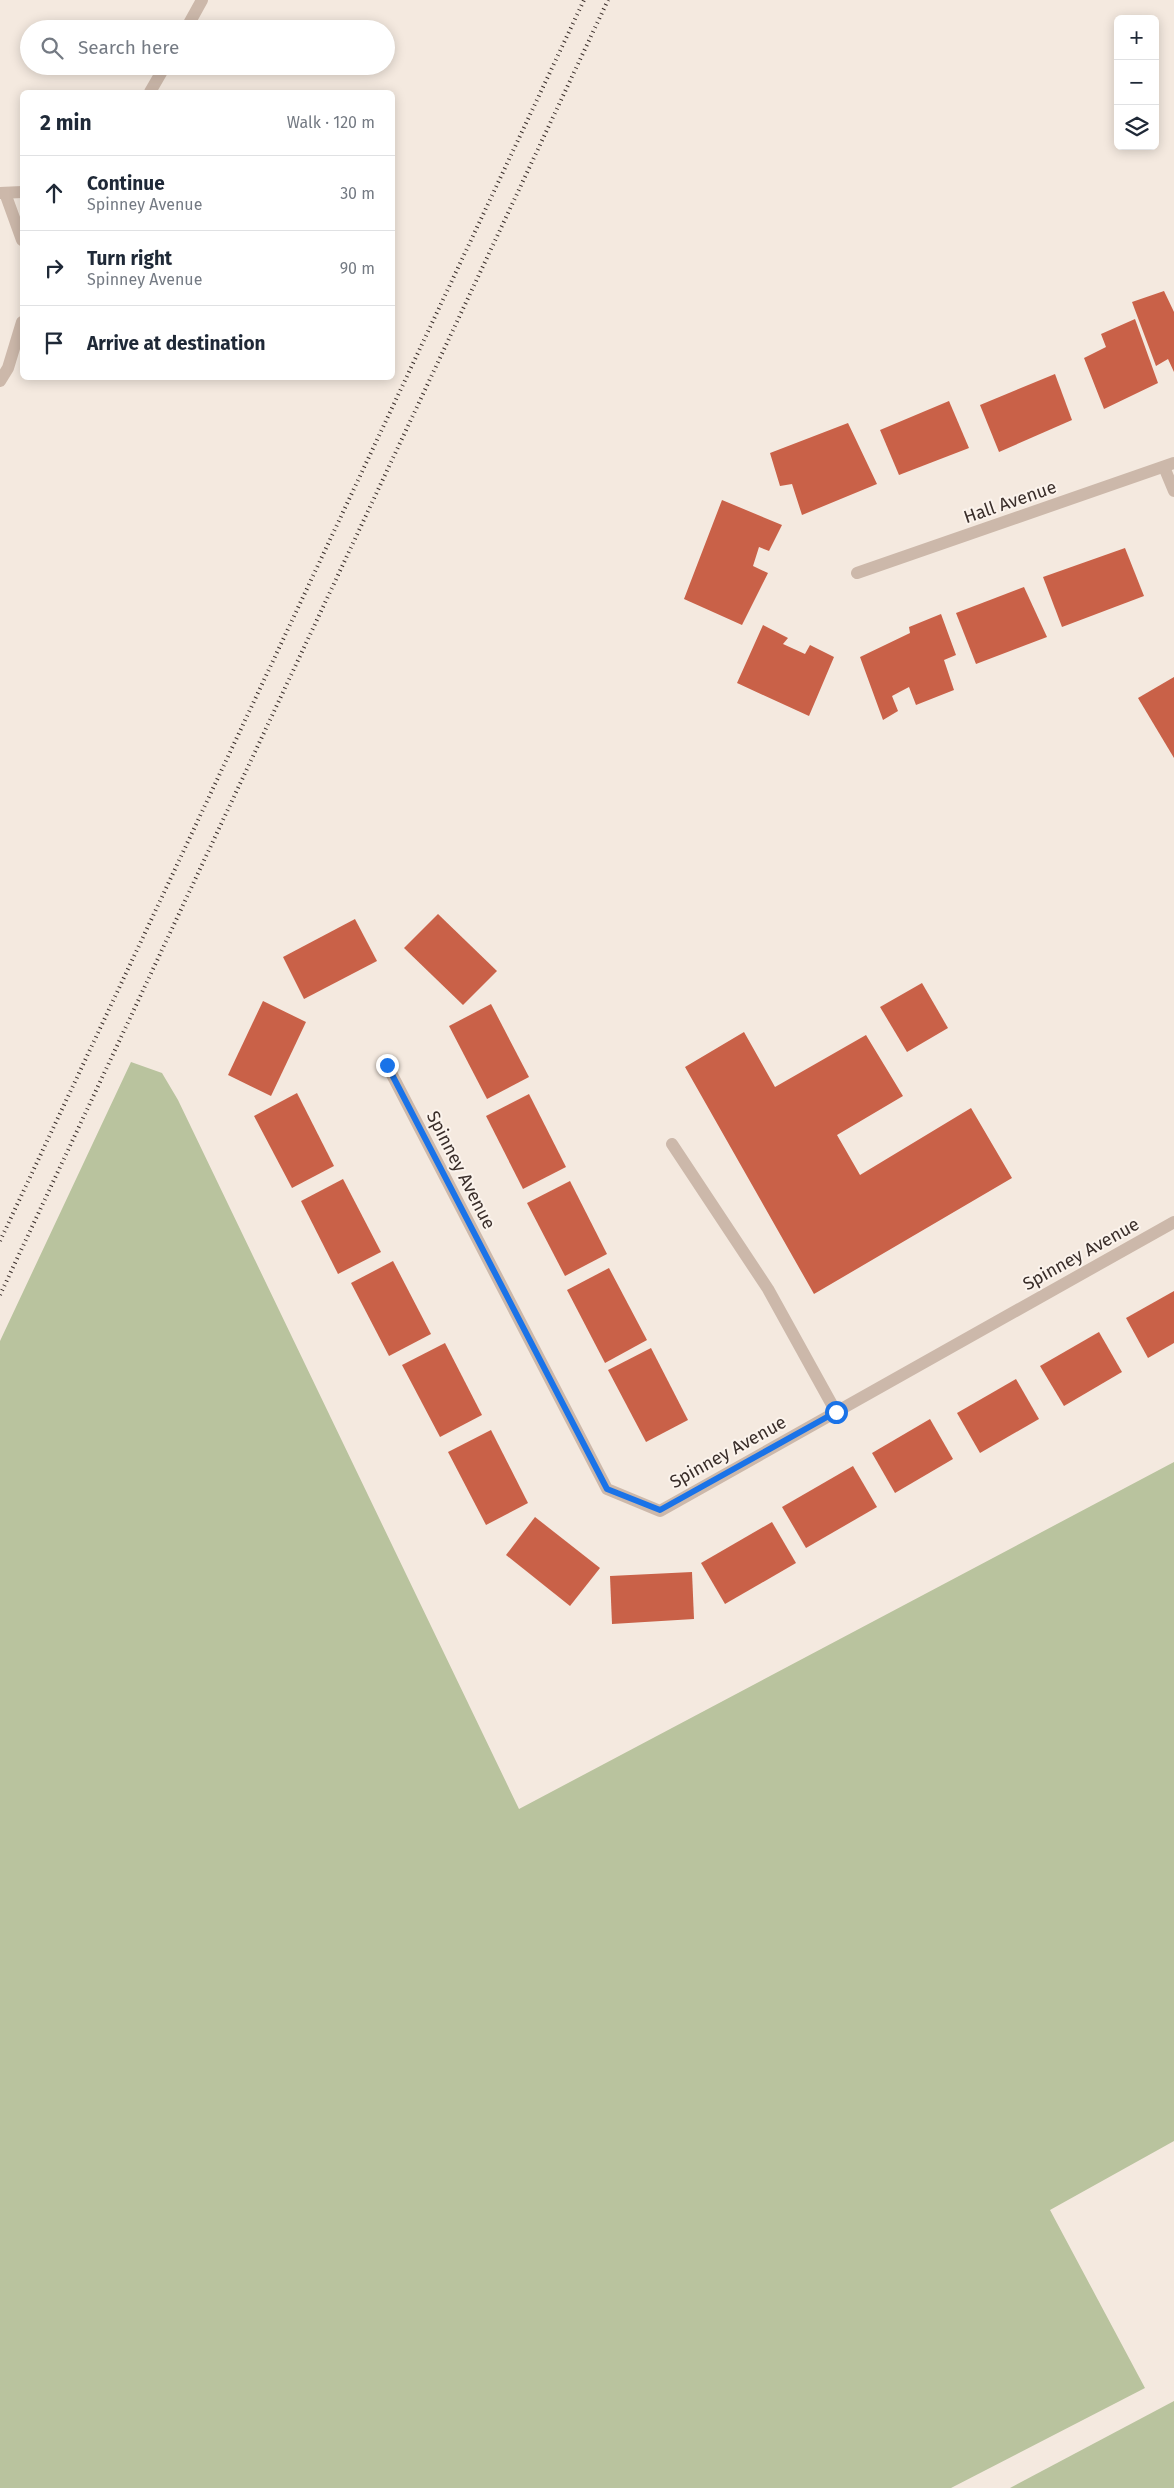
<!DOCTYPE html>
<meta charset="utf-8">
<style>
:root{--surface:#fff;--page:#f6f6f7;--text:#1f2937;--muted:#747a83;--line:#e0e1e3}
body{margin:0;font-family:"Fira Sans",sans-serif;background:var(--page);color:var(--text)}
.controls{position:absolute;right:15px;top:15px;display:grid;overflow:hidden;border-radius:8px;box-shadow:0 2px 12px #0003}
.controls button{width:45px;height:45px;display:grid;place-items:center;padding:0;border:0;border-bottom:1px solid var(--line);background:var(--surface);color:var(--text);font:25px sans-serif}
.stop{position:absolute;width:15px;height:15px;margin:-11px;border:4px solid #1a73e8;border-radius:50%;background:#fff}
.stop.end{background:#1a73e8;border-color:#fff;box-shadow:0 1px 5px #0008}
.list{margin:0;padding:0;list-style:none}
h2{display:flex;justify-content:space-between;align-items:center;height:65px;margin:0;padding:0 20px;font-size:21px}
h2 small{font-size:16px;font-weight:400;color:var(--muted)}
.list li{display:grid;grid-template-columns:32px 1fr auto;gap:15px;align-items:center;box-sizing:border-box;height:75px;padding:0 20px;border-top:1px solid var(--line)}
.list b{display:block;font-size:19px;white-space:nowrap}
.list p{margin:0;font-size:16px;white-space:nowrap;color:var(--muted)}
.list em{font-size:16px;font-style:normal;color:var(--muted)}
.icon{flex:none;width:28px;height:28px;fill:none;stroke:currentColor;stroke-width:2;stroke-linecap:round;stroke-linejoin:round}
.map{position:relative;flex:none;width:1174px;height:2488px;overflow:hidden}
.search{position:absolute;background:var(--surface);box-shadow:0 2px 12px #0003;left:20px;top:20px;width:375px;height:55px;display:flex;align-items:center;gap:12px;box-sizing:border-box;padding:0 18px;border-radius:28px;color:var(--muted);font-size:19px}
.panel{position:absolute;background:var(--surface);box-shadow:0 2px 12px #0003;left:20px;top:90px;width:375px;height:290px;border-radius:8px}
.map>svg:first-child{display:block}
.green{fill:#b9c39e}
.building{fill:#c96148}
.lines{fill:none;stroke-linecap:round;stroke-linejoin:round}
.service{stroke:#ccb8aa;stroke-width:12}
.minor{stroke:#ccb8aa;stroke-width:12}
.rail{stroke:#3a2e2a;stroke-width:4;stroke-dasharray:1 4;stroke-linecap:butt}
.route{stroke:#1a73e8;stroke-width:6}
.labels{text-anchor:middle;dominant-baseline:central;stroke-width:4;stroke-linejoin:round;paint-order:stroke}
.street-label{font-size:18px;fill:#3a2e2a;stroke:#fbf3ec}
</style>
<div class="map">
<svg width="1174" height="2488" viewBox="0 0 1174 2488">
<rect width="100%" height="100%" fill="#f4e9df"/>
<g class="green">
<path d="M 131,1062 L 162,1073 L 178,1100 L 519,1809 L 1174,1462 L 1174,2141 L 1050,2210 L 1145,2388 L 951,2488 L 0,2488 L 0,1341 Z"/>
<path d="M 1174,2401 L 1174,2488 L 1010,2488 Z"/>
</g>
<g class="building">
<path d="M 1164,291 L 1174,312 L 1174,372 L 1168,359 L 1156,366 L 1132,302 Z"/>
<path d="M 1135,319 L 1158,383 L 1104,409 L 1084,358 L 1106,347 L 1101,334 Z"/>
<path d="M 1055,374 L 1072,420 L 999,452 L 980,405 Z"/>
<path d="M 949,401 L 969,448 L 899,475 L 880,430 Z"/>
<path d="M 848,423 L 877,484 L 802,515 L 792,484 L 780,486 L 770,453 Z"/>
<path d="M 722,500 L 782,525 L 769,551 L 759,547 L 753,566 L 768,573 L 742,625 L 684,599 Z"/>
<path d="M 1125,548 L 1144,596 L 1062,627 L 1043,577 Z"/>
<path d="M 1024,587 L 1047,637 L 976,664 L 956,613 Z"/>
<path d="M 941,614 L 956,655 L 944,660 L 954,690 L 916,705 L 909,687 L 892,696 L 898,711 L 883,720 L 860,657 L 910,633 L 909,627 Z"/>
<path d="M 763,625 L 788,638 L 783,644 L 805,654 L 810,645 L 834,657 L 809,716 L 737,683 Z"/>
<path d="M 1174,677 L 1174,758 L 1138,698 Z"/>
<path d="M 438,914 L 497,971 L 463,1005 L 404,948 Z"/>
<path d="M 355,919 L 377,961 L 304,999 L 283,957 Z"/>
<path d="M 922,983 L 948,1028 L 907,1052 L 880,1007 Z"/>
<path d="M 263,1001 L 306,1022 L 271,1096 L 228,1075 Z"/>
<path d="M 491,1004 L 529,1077 L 487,1099 L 449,1026 Z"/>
<path d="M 744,1032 L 775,1087 L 866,1035 L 903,1096 L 837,1135 L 860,1175 L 971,1108 L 1012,1178 L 814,1294 L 685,1067 Z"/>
<path d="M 297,1093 L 334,1166 L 292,1188 L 254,1116 Z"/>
<path d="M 529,1094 L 566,1167 L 523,1189 L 486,1116 Z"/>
<path d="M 343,1179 L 381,1252 L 338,1274 L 301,1201 Z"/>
<path d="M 570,1181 L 607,1254 L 565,1276 L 527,1203 Z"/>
<path d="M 393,1261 L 431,1334 L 389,1356 L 351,1283 Z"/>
<path d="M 609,1268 L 647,1340 L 605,1363 L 567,1290 Z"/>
<path d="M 1174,1291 L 1174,1343 L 1148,1358 L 1126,1318 Z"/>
<path d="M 1099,1332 L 1122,1372 L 1064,1406 L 1040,1366 Z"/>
<path d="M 445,1343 L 482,1415 L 440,1437 L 402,1365 Z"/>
<path d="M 651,1348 L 688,1420 L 646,1442 L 608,1370 Z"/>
<path d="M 1016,1379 L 1039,1419 L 980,1453 L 957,1413 Z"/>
<path d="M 930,1419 L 953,1459 L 895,1493 L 872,1453 Z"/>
<path d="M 491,1430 L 528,1503 L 486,1525 L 448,1452 Z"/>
<path d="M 853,1466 L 877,1507 L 806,1548 L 782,1507 Z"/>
<path d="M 535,1517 L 600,1568 L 570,1606 L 506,1555 Z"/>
<path d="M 772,1522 L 796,1563 L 725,1604 L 701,1563 Z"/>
<path d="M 692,1572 L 694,1619 L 612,1624 L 610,1576 Z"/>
</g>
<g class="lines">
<path class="service" d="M 672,1144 L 768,1289 L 836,1412"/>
<g class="minor">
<path d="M 186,29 L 202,0"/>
<path d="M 150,92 L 165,66"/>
<path d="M 0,193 L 22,192"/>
<path d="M 5,193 L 22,240"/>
<path d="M 0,381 L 8,368 L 22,322"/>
<path d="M 1164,467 L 1174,491"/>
<path d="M 857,573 L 1174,463"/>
<path d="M 387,1065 L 607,1489 L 660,1511 L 1174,1222"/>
</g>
<g class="rail">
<path d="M 0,1241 L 584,0"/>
<path d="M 0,1295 L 608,0"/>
</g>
</g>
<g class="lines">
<path class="route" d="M 387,1065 L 607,1489 L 660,1510 L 836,1412"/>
</g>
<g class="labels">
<g class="street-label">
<text transform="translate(1010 502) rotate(-19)">Hall Avenue</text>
<text transform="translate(461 1170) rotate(63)">Spinney Avenue</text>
<text transform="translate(1081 1254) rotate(-29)">Spinney Avenue</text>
<text transform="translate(728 1452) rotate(-29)">Spinney Avenue</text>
</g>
</g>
</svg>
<div class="controls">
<button>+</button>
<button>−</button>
<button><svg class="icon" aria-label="layers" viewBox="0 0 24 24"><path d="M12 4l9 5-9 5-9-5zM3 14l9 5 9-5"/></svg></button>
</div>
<div class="stop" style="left:836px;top:1412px"></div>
<div class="stop end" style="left:387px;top:1065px"></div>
<div class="search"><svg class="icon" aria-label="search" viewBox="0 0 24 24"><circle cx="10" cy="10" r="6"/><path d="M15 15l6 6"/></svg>Search here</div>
<section class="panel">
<h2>2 min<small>Walk · 120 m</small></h2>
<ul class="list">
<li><svg class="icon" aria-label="ahead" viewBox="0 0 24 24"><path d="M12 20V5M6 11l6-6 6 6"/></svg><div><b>Continue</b><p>Spinney Avenue</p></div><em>30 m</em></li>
<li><svg class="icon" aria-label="right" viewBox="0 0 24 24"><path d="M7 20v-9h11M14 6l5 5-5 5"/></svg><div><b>Turn right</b><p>Spinney Avenue</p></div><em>90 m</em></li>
<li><svg class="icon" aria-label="arrive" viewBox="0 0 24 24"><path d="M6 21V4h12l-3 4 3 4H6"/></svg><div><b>Arrive at destination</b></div></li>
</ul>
</section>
</div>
